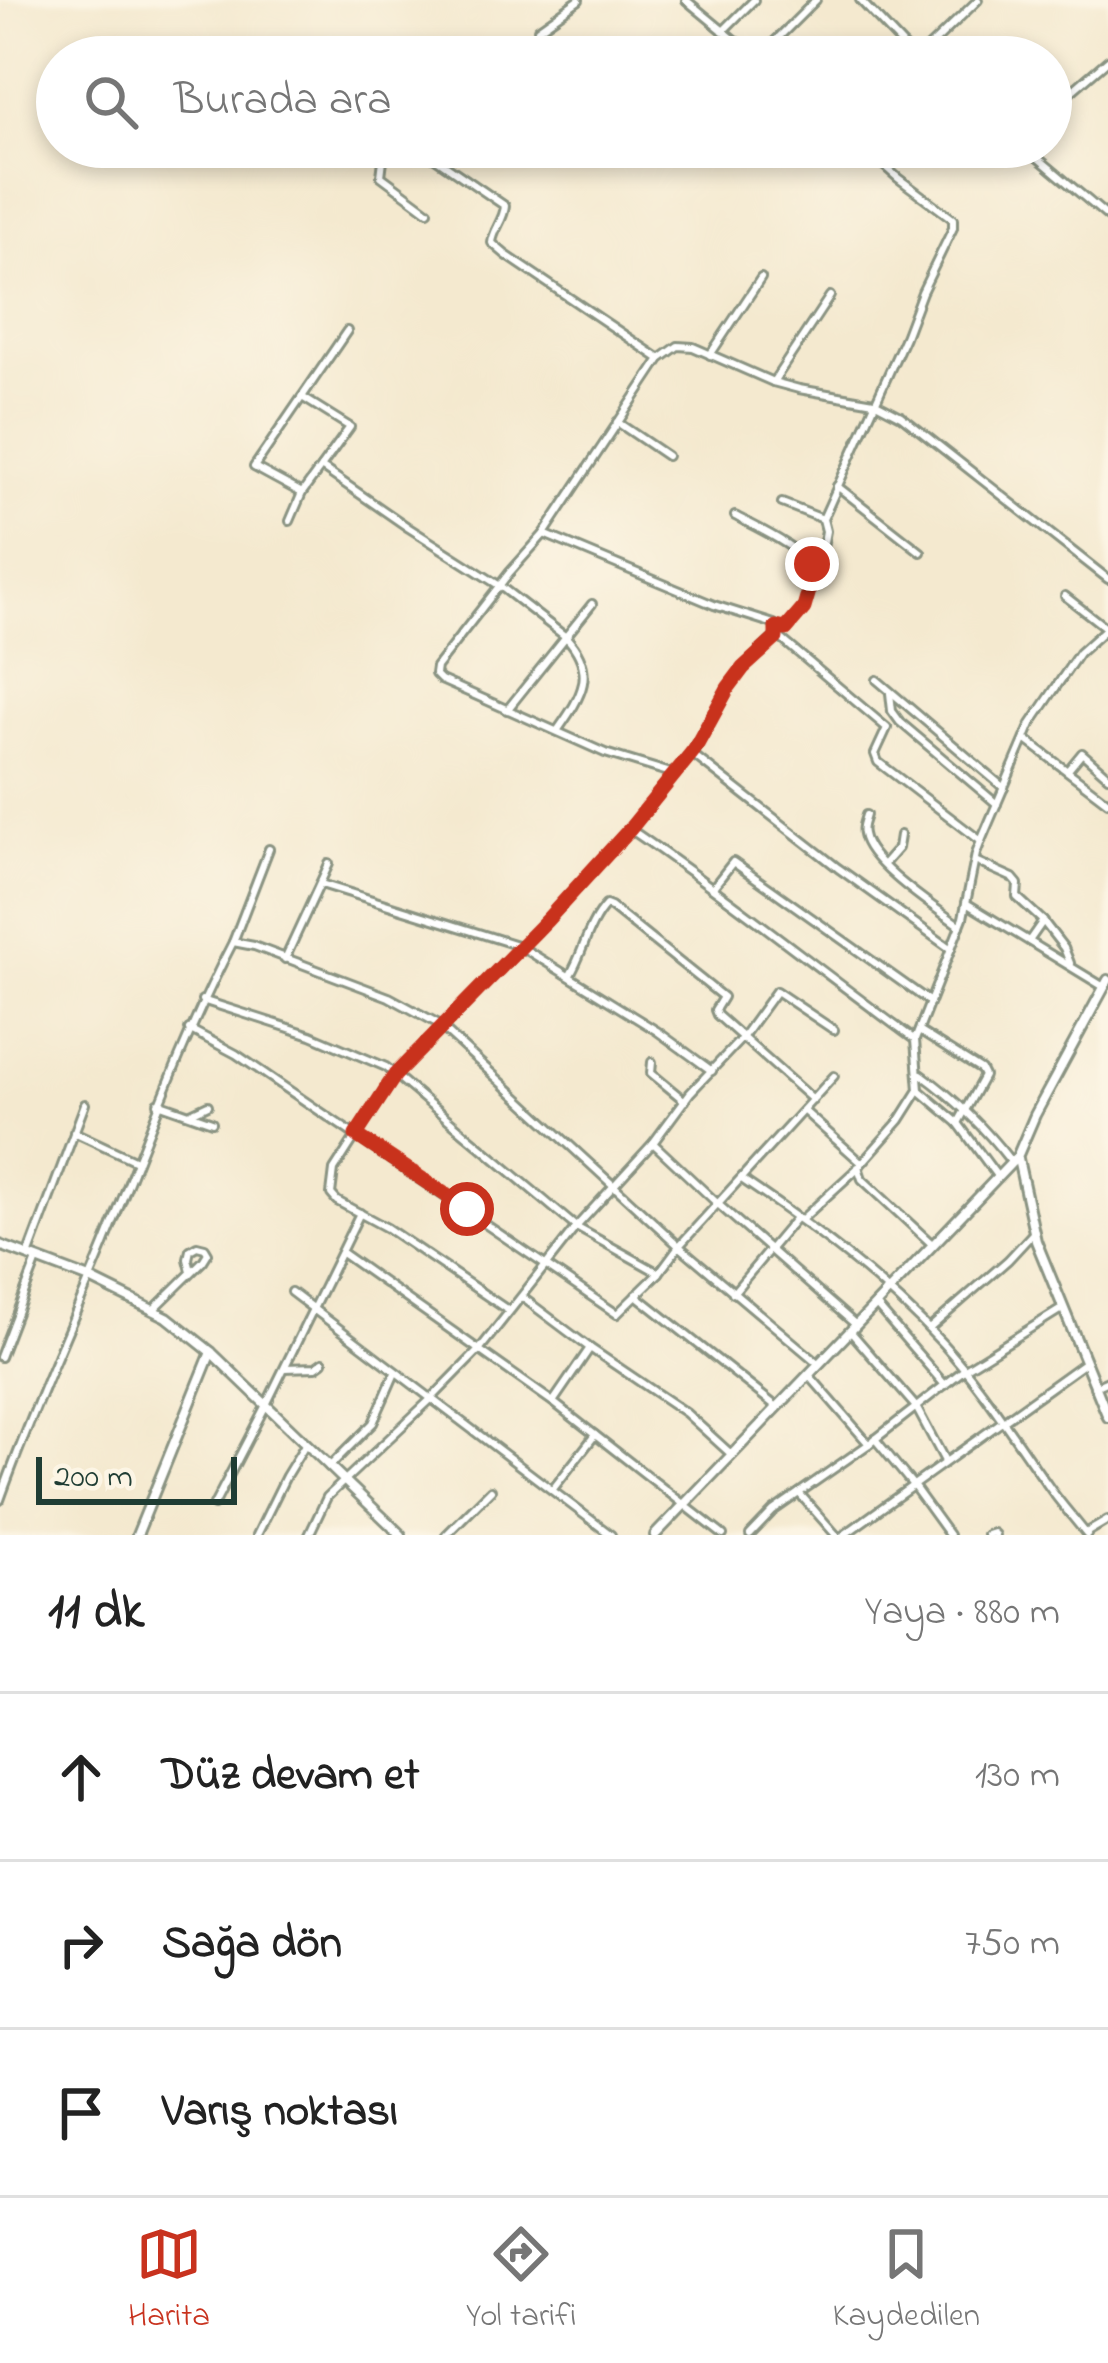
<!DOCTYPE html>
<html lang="tr">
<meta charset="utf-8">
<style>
:root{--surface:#fff;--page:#f6f6f6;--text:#222;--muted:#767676;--line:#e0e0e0;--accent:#c8321e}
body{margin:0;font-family:"Indie Flower",sans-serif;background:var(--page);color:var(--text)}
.scale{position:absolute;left:36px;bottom:30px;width:201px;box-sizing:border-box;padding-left:12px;border:6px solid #1f3d34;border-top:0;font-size:33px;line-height:42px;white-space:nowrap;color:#1f3d34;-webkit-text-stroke:9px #fcf5e5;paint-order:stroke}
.stop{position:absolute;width:36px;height:36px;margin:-27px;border:9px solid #c8321e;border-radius:50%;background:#fff}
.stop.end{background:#c8321e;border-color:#fff;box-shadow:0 3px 12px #0008}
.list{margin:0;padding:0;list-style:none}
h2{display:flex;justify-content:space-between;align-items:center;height:156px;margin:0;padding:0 48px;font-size:51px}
h2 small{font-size:39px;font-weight:400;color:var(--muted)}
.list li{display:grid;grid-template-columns:78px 1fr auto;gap:36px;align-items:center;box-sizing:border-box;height:168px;padding:0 48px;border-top:3px solid var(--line)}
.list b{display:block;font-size:45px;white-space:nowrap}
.list em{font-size:39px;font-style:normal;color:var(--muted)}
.icon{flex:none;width:66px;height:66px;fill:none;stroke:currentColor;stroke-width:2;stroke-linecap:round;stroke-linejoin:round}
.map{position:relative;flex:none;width:1108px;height:1535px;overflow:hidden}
.search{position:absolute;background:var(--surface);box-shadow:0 6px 18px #0003;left:36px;right:36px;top:36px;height:132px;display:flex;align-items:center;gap:30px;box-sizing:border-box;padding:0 42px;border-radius:66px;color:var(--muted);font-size:45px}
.sheet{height:660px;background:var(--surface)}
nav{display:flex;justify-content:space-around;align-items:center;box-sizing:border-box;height:168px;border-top:3px solid var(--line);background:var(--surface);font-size:33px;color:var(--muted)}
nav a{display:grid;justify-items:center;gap:6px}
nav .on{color:var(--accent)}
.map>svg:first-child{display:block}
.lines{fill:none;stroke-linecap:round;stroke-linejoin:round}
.minor-casing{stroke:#8a9382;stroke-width:12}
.tertiary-casing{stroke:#8a9382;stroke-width:14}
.minor{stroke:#fff;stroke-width:6}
.tertiary{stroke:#fff;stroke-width:8}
.route{stroke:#c8321e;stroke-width:15}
</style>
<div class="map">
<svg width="1108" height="1535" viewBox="0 0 1108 1535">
<rect width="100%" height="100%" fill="#fcf5e5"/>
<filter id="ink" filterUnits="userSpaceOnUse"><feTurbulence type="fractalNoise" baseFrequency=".00833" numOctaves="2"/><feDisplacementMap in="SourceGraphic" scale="24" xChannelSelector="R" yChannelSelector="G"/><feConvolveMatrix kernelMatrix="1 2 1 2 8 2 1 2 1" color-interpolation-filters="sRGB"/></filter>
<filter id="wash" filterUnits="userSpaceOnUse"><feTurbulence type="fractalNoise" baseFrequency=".004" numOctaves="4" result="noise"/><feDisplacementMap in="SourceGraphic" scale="48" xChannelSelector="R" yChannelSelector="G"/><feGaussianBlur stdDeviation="2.7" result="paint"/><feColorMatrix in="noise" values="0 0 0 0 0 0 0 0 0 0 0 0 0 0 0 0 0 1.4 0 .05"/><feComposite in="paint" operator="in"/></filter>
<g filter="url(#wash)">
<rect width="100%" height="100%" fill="#f4e9cf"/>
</g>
<g filter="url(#ink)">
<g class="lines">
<defs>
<g id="minor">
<path d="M 686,0 L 755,57"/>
<path d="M 860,0 L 914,57"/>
<path d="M 538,29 L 579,0"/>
<path d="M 723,31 L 754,0"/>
<path d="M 759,57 L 816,0"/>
<path d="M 919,57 L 978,0"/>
<path d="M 1051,109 L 1108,60"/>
<path d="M 390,147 L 383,160 L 381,176 L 428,211"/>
<path d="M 419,147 L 505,206 C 504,220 493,230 492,243 L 506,255 L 660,359"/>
<path d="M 1025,147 L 1108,217"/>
<path d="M 710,355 L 761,278"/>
<path d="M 773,382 L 830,296"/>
<path d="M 302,397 L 350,427 L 321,467 L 409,528 L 500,586 L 566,637 C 599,673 580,698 557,731"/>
<path d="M 617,422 L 667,456"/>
<path d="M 837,486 L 921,552"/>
<path d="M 302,493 L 254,467 L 347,331"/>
<path d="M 782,503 L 823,519"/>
<path d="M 735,516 C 760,529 804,549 818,574"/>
<path d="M 290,521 L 302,493 L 321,467"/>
<path d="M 1065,596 L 1106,628"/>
<path d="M 778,627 L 786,629 L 804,608 L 811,584 L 818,574 L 826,531 L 823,519 L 905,337 L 922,292 L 953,228 L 953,219 L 898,178 L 863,147"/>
<path d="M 777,635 L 887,728 L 875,754 L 878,762 L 981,841"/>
<path d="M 877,680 L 1004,788"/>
<path d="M 890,693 L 892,711 L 900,722 L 997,804"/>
<path d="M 507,710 L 592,604"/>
<path d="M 1025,739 L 1108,802"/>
<path d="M 691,753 L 838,868 L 951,949"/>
<path d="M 1068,770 L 1082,753 L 1108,776"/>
<path d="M 671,773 L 605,753 L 441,680 L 435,674 L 436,667 L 510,572 L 544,534 L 660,359 L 678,346 L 693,347 L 773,382 L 799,389 L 874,402 L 901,416 L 1108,579"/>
<path d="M 866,815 C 864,823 861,827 863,834 C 868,864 936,908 960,926"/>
<path d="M 630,829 C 728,896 819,970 915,1040"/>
<path d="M 975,861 L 1013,878 L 1018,884 L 1017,897 L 1043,921 L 1029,941"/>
<path d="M 884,864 L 898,848 L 900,835"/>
<path d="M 321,884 L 520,946 L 657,1031 L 712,1071"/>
<path d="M 714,886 L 733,862 L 930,1002"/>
<path d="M 966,903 L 1104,987"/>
<path d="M 1043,921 L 1064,948 L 1070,963"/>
<path d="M 233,942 L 269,849"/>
<path d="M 285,959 L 329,864"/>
<path d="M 570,975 C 584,952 587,925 606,905 L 611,907 L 723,997 L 715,1010 L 717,1015 L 813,1100"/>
<path d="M 202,1000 L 311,1035 L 386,1067 L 576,1227 L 659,1273"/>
<path d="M 189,1029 L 236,1054 L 617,1314 L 659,1273 L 679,1246 L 834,1076"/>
<path d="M 919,1031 L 981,1070 L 984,1076 L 958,1123"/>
<path d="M 652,1062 L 651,1073 L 685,1101"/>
<path d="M 921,1074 C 957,1100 985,1128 1012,1163"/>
<path d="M 919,1090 L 958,1123 L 997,1176"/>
<path d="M 158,1103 L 212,1122"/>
<path d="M 804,1111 L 862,1163 L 900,1120 L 919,1090 L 915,1040 L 963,918 L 976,854 L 981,841 L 1031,724 L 1079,653 L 1108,627"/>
<path d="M 191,1113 L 208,1105"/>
<path d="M 74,1132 L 136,1161"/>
<path d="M 653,1143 L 719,1205 L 856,1325"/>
<path d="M 858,1167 L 862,1179 L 933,1245"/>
<path d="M 743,1180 C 814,1228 884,1280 942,1343 C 982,1386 1013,1437 1047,1484 C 1059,1502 1074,1518 1087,1535"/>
<path d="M 801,1220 L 860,1166"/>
<path d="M 342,1253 L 553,1402 L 723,1535"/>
<path d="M 28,1256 L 85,1104"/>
<path d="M 291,1292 L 611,1535"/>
<path d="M 733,1293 L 796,1218"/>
<path d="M 636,1295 L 777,1407"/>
<path d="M 522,1297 L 590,1348 L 686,1413 L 731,1454"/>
<path d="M 876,1305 L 945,1385"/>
<path d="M 153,1310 L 203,1261 L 208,1253 L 205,1248 L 197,1246 L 190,1250 L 188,1259 L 191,1271"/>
<path d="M 509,1311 L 387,1228 L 337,1201 L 331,1194 L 334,1170 L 395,1075 L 547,920 L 630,829 L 694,750 L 728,688 L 743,668 L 777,635 L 774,624 L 714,605 L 544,534"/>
<path d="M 929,1329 L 1008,1260 L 1034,1232"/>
<path d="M 850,1331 L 916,1407 L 945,1461"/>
<path d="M 0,1357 L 37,1260"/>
<path d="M 285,1368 L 316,1367 L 323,1362"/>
<path d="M 809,1375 L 869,1444"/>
<path d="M 1094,1387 L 1108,1381"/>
<path d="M 553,1402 L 590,1348"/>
<path d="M 875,1439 L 912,1484 L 949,1535"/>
<path d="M 329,1467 L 373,1423 L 395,1373"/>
<path d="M 553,1489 L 595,1435"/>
<path d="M 799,1493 L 836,1535"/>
<path d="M 0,1500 C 31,1413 69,1330 104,1245 C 146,1141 181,1042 233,942 L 254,946 L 389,997 L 437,1023 L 679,1246 L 819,1364"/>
<path d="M 214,1505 L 266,1405 L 360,1213"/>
<path d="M 1086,1533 L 1108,1520"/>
<path d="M 257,1535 L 286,1476 L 306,1443"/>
<path d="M 309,1535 L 327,1497 L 431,1399 L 479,1350 L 576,1227 L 653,1143 L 690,1093 L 742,1038 L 776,991 L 834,1030"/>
<path d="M 446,1535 L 491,1490"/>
<path d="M 750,1535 L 773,1511 L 869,1444 L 965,1369 L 1063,1308"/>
<path d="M 844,1535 L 1084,1363"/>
<path d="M 987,1535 L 993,1533 L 995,1535"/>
</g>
<g id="tertiary">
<path d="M 1018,1159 L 1036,1241 L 1108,1417"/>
<path d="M 0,1245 L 90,1279 L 167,1317 L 211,1352 L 401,1535"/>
<path d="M 137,1535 L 211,1352"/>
<path d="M 655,1535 L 1017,1157 L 1035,1115 L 1108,980"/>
</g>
</defs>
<use href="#minor" class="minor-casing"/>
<use href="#tertiary" class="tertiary-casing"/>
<use href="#minor" class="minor"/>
<use href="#tertiary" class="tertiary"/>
</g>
</g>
<g class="lines" filter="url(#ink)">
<path class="route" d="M 467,1209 L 356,1135 L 395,1075 L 547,920 L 630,829 L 694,750 L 728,688 L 743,668 L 776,638 L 776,627 L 786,629 L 804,608 L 811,584 L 818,574 L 812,564"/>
</g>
</svg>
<div class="scale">200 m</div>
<div class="stop" style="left:467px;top:1209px"></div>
<div class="stop end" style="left:812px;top:564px"></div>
<div class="search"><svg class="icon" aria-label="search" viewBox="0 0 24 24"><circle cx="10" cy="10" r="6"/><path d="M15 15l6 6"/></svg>Burada ara</div>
</div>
<section class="sheet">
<h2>11 dk<small>Yaya · 880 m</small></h2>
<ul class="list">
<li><svg class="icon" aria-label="ahead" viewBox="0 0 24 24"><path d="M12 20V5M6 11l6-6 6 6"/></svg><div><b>Düz devam et</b></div><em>130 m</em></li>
<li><svg class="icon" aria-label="right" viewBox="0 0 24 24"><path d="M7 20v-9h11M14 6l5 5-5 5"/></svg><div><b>Sağa dön</b></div><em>750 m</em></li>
<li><svg class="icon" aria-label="arrive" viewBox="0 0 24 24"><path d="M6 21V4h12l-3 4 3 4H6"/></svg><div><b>Varış noktası</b></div></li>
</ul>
</section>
<nav>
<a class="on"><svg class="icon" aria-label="map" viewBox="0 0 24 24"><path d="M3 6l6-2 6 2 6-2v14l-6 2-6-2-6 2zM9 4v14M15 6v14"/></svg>Harita</a>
<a><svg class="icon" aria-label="directions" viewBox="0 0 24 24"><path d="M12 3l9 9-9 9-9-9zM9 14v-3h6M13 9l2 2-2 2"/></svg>Yol tarifi</a>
<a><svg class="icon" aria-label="saved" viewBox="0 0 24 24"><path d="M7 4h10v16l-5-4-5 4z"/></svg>Kaydedilen</a>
</nav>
